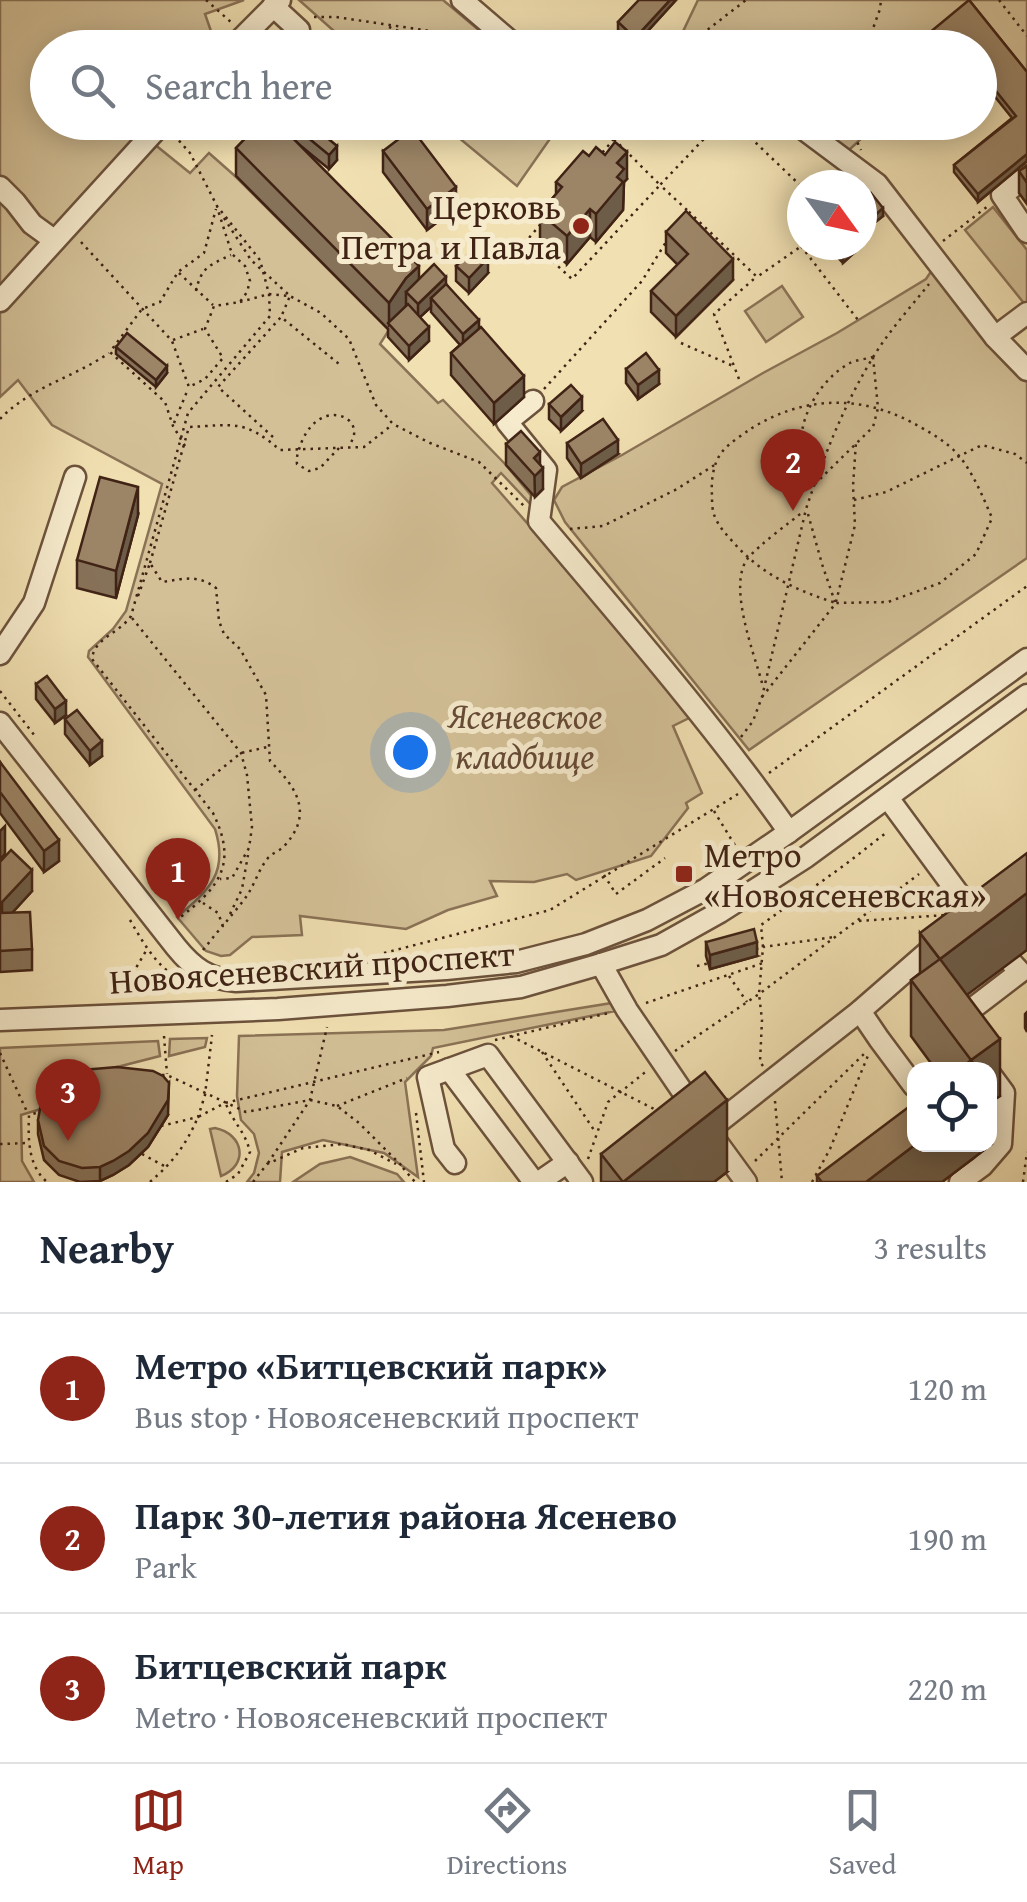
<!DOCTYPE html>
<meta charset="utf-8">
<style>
:root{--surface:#fff;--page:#f2f2f3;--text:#1f2937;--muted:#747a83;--line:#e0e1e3;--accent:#8f2418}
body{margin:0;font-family:"Gentium Book Plus",serif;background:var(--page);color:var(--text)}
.controls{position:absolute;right:30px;bottom:30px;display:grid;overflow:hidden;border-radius:20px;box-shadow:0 5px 25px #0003}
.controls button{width:90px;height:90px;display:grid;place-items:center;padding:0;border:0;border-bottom:2px solid var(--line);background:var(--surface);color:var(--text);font:50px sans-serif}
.compass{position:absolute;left:787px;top:170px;width:90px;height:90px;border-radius:50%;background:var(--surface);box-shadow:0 5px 25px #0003;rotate:123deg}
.you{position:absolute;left:410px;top:752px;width:35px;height:35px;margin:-25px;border:8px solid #fff;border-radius:50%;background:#1a73e8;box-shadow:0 0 0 15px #1a73e833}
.badge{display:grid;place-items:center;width:65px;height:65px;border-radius:50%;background:var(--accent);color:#fff;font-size:32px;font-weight:700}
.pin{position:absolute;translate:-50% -82px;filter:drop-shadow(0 2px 5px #0008)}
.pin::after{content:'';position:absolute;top:52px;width:35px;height:30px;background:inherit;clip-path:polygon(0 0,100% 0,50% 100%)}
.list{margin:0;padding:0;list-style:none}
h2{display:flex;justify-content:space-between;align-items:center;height:130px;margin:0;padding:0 40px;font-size:42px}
h2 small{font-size:32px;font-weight:400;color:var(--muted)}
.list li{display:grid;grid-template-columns:65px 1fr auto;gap:30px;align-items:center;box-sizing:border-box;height:150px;padding:0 40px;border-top:2px solid var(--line)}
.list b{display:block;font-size:38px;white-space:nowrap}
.list p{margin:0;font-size:32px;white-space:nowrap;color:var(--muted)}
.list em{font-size:32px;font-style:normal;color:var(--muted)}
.icon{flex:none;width:55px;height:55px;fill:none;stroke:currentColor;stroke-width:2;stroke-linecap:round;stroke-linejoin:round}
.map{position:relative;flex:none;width:1027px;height:1182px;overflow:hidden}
.search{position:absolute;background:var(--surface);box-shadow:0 5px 25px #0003;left:30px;right:30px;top:30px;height:110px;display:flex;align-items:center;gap:25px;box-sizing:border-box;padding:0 35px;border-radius:55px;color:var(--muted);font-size:38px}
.sheet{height:580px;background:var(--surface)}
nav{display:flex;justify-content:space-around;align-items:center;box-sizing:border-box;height:140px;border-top:2px solid var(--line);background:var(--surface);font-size:28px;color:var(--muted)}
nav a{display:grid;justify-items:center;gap:5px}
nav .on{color:var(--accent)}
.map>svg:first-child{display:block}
.green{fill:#d3c097;stroke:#8a7256;stroke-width:2.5}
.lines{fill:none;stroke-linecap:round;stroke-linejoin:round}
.minor-casing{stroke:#6c523c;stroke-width:25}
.path{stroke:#402315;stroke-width:2.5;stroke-dasharray:2.5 5;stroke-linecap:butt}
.minor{stroke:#f6ebcd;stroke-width:20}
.wall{fill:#867259;stroke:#402315;stroke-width:2.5}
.shaded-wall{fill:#6d5d48;stroke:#402315;stroke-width:2.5}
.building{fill:#9c8567;stroke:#402315;stroke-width:2.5}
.poi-dot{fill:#8f2418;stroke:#f6ebcd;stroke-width:4}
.labels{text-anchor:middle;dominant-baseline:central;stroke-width:10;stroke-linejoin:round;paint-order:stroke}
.poi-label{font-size:35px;fill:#402315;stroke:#f6ebcd;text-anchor:end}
.park-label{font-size:35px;font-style:italic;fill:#654a36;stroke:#f6ebcd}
.street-label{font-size:35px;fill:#402315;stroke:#f6ebcd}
</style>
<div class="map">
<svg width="1027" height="1182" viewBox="0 0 1027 1182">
<rect width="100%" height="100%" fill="#f1e0b2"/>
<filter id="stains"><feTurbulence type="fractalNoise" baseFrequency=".002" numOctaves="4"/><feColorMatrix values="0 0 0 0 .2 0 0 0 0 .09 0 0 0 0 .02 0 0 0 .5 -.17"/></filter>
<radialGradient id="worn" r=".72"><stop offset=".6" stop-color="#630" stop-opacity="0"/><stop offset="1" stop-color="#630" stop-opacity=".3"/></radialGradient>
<g class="green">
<path d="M 0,0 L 244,0 L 205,14 L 212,34 L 212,47 L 48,48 L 48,122 L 163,123 L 148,139 L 190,173 L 209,153 L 235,176 L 389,330 L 380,344 L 438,403 L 443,400 L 506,465 L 539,505 L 534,508 L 501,473 L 492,483 L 695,715 L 673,726 L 702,793 L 686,803 L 688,808 L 651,856 L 576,880 L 567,874 L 534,882 L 490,881 L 497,896 L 448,910 L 406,929 L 300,916 L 302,935 L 252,937 L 230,955 L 221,956 L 206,951 L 177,917 C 209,890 229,873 215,829 L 88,657 L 89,651 L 113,629 L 126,611 L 162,484 L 52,425 L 18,380 L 0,397 Z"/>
<path d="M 299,0 L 443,0 L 499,47 L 352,47 Z"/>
<path d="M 698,0 L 1027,0 L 1027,79 L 969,8 L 920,47 L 684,48 L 677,44 Z"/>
<path d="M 441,123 L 561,123 L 517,186 Z"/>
<path d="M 805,123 L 858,123 L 865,135 L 847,152 Z"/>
<path d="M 993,207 L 1027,250 L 1027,307 L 965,230 Z"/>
<path d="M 932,270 L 1027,375 L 1027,558 L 749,750 L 565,522 L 554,500 L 562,487 L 622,455 L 763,373 L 837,333 L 926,279 Z"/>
<path d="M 782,286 L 803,317 L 766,342 L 745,311 Z"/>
<path d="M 612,1003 L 615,1011 L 433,1048 L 431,1056 L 405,1082 L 418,1177 L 384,1153 L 323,1140 L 282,1152 L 280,1182 L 247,1182 L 254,1173 L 259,1153 L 254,1134 L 241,1120 L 237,1096 L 239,1036 L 444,1030 Z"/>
<path d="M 207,1038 L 205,1047 L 169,1056 L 170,1039 Z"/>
<path d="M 158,1041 L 160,1056 L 55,1083 L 61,1103 L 21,1115 L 22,1161 L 34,1182 L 0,1182 L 0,1048 Z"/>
<path d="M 215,1128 C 244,1134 249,1165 221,1176 L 210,1129 Z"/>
<path d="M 350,1157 L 397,1174 L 404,1182 L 293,1182 L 320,1164 Z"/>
</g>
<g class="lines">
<defs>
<g id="minor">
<path d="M 462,0 L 518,48"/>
<path d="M 273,6 L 299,30"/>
<path d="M 232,48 L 280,0"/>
<path d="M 794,122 L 877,184 L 995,337 L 1027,370"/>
<path d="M 1027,176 L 1002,195 L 1027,232"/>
<path d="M 0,187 L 15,202 L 32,224 L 54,240"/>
<path d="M 0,301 L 163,122"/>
<path d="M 995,337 L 1027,313"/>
<path d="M 533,401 L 507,422 L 546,470 L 539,521 C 625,623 712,723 789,832"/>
<path d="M 0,654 L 34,603 L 75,477"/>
<path d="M 0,723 L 176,947 C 193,968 208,979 236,981 L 446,969 L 516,962 L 586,944 L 647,920 L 706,889 L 789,832 L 1027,659"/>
<path d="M 888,798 L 977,919"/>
<path d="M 601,964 L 627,1010 L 695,1110"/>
<path d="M 860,1011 L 879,1039 L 914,1086"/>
<path d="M 0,1020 L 278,1009 L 447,996 L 521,987 L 601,964 L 661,945 L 720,912 L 806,857 L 1027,695"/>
<path d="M 449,1069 L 534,1182"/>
<path d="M 986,1070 L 960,1035 L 964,1015 L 1020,972 L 1011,962"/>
<path d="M 705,1133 L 860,1011 L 938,943"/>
<path d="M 711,1134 L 746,1182"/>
<path d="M 455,1163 L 444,1149 L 428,1077 L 488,1055 L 582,1182"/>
<path d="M 539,1182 L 568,1162"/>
<path d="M 960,1182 L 982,1166 L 1001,1144 L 1004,1093 L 990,1074"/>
</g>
</defs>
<use href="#minor" class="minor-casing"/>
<g class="path">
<path d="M 206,0 L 232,23"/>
<path d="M 999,0 L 1027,36"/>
<path d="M 314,17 L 336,17 L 437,32 L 470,31"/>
<path d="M 389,27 L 439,48"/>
<path d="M 684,48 L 746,0"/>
<path d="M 866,48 L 880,9 L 881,0"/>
<path d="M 734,122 L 802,187"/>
<path d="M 848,122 L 861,150"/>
<path d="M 174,135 L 190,153 L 217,206 L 260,260 L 269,294 L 270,316 L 188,413 L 131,616 C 120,633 94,638 92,659 L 213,813 C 238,864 220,887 178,919"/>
<path d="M 614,139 L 660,185 L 572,279 L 528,239 Z"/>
<path d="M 687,210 L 660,185 L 720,122"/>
<path d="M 684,214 L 687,210 L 757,277 L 803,245"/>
<path d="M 224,218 L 251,260 L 290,296 L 281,317"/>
<path d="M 943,241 L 988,206"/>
<path d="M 81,242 L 172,341 L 189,387 L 205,379 L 223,358 L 205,329 L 214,306 L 240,302 L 247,292 L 250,281 L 245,266 L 232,254 L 217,207"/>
<path d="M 801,246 L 858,320"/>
<path d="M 179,273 L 213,305"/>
<path d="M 196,291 C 201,267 210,265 231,255"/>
<path d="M 240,302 L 269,294 L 290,296 L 321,313 L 349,339 L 376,405 L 393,424 L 430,443 L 479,462 L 524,506"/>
<path d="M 173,340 L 203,329"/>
<path d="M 681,343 L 733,366"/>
<path d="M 873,357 L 878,408 L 873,427 L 815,484 C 811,475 806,465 803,455 C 794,422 821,378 850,363 C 856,360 866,359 873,357 Z"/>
<path d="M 739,379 L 714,314 L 755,278"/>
<path d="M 544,389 L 642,281 L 666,242"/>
<path d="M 0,419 C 32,386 73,378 109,353"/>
<path d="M 174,423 L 188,389"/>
<path d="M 273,437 L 218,387 L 281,317 L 339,364"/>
<path d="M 185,446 L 173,426 L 165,402 L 110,352 L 142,309 L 160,302 L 178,272 L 204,253 L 216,209"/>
<path d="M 339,448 L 320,468 L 309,471 L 297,464 C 296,455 299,450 302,441 C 322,395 370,419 349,445"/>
<path d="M 854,500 L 886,492 L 982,445 L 1015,454 L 1027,463"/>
<path d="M 808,514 L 822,564 L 835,602"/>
<path d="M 570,529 L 603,526 L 677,489 L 716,464"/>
<path d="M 150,563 L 189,427 C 234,425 244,419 280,450 L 364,447 L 392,425"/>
<path d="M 138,596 L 150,563 L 162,582 C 183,579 198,574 216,588 L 219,621 L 224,634 L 240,649 L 266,695 L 270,761 C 295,786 314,812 286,844 C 281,851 273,852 268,858 C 259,869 255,883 248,894 C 241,905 231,915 223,926 L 218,913 L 203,903"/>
<path d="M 836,602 L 855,525 L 853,486 L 856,442"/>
<path d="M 132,618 L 241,753 L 247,775 L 252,827 L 249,848 L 232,878 L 220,879"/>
<path d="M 762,683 C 754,653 727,585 748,558 C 759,545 789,523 804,511"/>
<path d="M 0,691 L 35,736"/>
<path d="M 762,697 L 836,603 L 888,602 L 940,583 L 976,554 L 992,518 C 983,497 974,475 960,457 C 948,442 928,431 911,422 C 858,394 802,397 752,428 C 742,435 729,443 722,452 C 713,463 711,481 712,495 C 712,502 712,511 715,517 C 719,527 726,534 733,542 C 761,574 795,590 836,603"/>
<path d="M 741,737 L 753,721 L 762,697 L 806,509 C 823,458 844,405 872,359 C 888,332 910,308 929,284"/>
<path d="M 769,773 L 1027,586"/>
<path d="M 195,790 L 241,753 L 267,747"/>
<path d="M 714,811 L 736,847"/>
<path d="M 604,875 L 616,894 L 665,858"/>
<path d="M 230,914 L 242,889 L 248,855"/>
<path d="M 130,920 C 144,944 157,968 183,981"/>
<path d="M 859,921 L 946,915"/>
<path d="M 756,949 L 763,947 L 761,925 L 846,864 L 887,832"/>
<path d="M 203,950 L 223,925"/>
<path d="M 384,953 L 550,910 L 738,794"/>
<path d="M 697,966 L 710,963"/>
<path d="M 729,976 L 747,1002"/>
<path d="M 112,995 L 130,978 L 146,951"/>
<path d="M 646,1003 L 763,963"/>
<path d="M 164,1036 L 167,1074"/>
<path d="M 511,1036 L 656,1110"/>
<path d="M 495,1040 L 609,1013"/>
<path d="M 675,1051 L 759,994 L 919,874"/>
<path d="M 542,1052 L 596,1133"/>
<path d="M 0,1053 L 28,1114"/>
<path d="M 763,1066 L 760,1062 L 762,1020 L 759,994 L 763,947 L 834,937"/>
<path d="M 162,1075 L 167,1075 L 246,1112 L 310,1100 L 337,1106 L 359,1123 L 402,1166"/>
<path d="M 63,1096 L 60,1084 L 65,1083"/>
<path d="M 775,1101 L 782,1182"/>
<path d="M 337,1106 L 407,1078"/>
<path d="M 43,1111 L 29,1115 C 28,1139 28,1166 47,1182"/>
<path d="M 416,1113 L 424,1182"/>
<path d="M 161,1126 L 198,1117 L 205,1095 L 212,1035"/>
<path d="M 0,1144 L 28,1143"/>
<path d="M 142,1154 L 166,1167"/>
<path d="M 588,1159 L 608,1102 L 648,1070"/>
<path d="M 755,1161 L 867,1051"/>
<path d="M 268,1163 L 310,1100 L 327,1027"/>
<path d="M 403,1168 L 415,1182"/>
<path d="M 150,1182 C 173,1162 186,1145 198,1117 L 225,1103 L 439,1052"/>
<path d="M 226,1182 L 238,1174 L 250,1152 C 245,1131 234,1124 226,1104"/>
<path d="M 253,1182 L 267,1164 L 303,1148 L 342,1144 L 369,1150 L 396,1164"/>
<path d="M 812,1182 L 830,1149 L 869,1053"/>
<path d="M 1023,1182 L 1027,1152"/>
</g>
<use href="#minor" class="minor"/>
</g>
<g class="wall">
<path d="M 639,0 L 676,0 L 635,45 L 618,30 L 618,22 Z"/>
<path d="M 969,0 L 1027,72 L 1027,161 L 978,202 L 954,172 L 954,165 L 1012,118 L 980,78 L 980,48 Z"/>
<path d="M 261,122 L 308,122 L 337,160 L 329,169 L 296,142 L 419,279 L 446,284 L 479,328 L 524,397 L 494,424 L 451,375 L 451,353 L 460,345 L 431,312 L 431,307 L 420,317 L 429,341 L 409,360 L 388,337 L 388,329 L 236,176 L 236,148 Z"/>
<path d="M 683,122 L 698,122 L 692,130 Z"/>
<path d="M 383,151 L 456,208 L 427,230 L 383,172 Z"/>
<path d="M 589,156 L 627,179 L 624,182 L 623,210 L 596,242 L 590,237 L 567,264 L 540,241 L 540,213 L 556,194 L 556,182 Z"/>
<path d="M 1027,166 L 1027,204 L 1019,193 L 1019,171 Z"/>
<path d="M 862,201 L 883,216 L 873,224 L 862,211 Z"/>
<path d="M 666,232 L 733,280 L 676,337 L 651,312 L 651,291 L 678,265 L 666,253 Z"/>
<path d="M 826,245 L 856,245 L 856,251 L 843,263 Z"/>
<path d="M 456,266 L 488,273 L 469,293 L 456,281 Z"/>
<path d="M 116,347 L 167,373 L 156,387 L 116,354 Z"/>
<path d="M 626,369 L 659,384 L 638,399 L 626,383 Z"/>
<path d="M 549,404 L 582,411 L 561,431 L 549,419 Z"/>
<path d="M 567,443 L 618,454 L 581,478 L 567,458 Z"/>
<path d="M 506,444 L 540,465 L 543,489 L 535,497 L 506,465 Z"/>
<path d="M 138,515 L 116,598 L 77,588 L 77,560 Z"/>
<path d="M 36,684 L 66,715 L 55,723 L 36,699 Z"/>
<path d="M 65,719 L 102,756 L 90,765 L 65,734 Z"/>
<path d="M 0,762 L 59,861 L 44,872 L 0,813 Z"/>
<path d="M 0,862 L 32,891 L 12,913 L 32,949 L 32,970 L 0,972 Z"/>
<path d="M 920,933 L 967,995 L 1000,1096 L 992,1101 L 992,1144 L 942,1182 L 817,1182 L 817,1176 L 990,1070 L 936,1070 L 911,1036 L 911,980 L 920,973 Z"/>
<path d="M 706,942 L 757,956 L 710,969 L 706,956 Z"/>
<path d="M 1027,1012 L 1027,1032 L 1025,1028 L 1025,1014 Z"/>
<path d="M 63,1076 L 168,1115 L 148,1147 L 129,1165 L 113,1175 L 100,1181 L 80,1182 L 59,1175 L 44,1160 L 38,1134 L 38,1120 L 64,1094 Z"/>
<path d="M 601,1154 L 727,1172 L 714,1182 L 601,1182 Z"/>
</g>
<g class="shaded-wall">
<path d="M 670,0 L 676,0 L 635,45 L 635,38 Z"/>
<path d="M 337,146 L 337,160 L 329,169 L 329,155 Z"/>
<path d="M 627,152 L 627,179 L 624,182 L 623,210 L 596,242 L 596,214 L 617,163 Z"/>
<path d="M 1027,154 L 1027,161 L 978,202 L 978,194 Z"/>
<path d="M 456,187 L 456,208 L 427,230 L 427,209 Z"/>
<path d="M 883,208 L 883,216 L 873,224 L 873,217 Z"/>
<path d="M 590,209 L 590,237 L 567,264 L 567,236 Z"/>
<path d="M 843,245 L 856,245 L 856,251 L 843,263 Z"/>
<path d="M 488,258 L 488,273 L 469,293 L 469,278 Z"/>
<path d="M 733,259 L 733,280 L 676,337 L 676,316 Z"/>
<path d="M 419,266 L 419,294 L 406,292 L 406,306 L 389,325 L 389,303 L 406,278 Z"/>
<path d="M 446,277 L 446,291 L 431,298 L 431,307 L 418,319 L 418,304 Z"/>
<path d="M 479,320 L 479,334 L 463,349 L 463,334 Z"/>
<path d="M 429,327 L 429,341 L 409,360 L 409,346 Z"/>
<path d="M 167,366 L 167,373 L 156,387 L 156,380 Z"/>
<path d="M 659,370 L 659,384 L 638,399 L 638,385 Z"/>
<path d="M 524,376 L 524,397 L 494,424 L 494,403 Z"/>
<path d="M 582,397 L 582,411 L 561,431 L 561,417 Z"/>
<path d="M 618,440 L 618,454 L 581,478 L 581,464 Z"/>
<path d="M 540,452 L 540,471 L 543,468 L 543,489 L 535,497 L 534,458 Z"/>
<path d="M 138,487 L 138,515 L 116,598 L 116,571 Z"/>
<path d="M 66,701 L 66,715 L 55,723 L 55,709 Z"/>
<path d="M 102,741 L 102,756 L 90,765 L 90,751 Z"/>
<path d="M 5,826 L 5,854 L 0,859 L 0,831 Z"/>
<path d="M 59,840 L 59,861 L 44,872 L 44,851 Z"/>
<path d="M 32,870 L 32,891 L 2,924 L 2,902 Z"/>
<path d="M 1027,893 L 1027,950 L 940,1015 L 940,959 Z"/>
<path d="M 757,942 L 757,956 L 710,969 L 710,955 Z"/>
<path d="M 1000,1039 L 1000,1096 L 992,1101 L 992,1144 L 942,1182 L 866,1182 L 916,1144 L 990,1144 L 990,1070 L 971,1070 L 971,1060 Z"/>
<path d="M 169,1083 L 168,1115 L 148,1147 L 129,1165 L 113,1175 L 100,1181 L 100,1167 Z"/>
<path d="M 727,1100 L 727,1172 L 714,1182 L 623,1182 Z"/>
</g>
<g class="building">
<path d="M 639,0 L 670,0 L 635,38 L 618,22 Z"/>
<path d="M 969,0 L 1027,72 L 1027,154 L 978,194 L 954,165 L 1016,116 L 980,71 L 980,48 L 911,48 Z"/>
<path d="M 261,122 L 277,122 L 419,266 L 406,278 L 389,303 L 236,148 Z"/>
<path d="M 289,122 L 308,122 L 337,146 L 329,155 Z"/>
<path d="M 412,129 L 456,187 L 427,209 L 383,151 Z"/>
<path d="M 615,142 L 627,152 L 617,163 L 624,169 L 617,177 L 623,182 L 596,214 L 590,209 L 567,236 L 540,213 L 562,187 L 556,182 L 583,151 L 589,156 L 596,147 L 605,155 Z"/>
<path d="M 1027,166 L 1027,183 L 1019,171 Z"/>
<path d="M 871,193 L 883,208 L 873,217 L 862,204 L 862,201 Z"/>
<path d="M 686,211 L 733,259 L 676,316 L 651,291 L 688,254 L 666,232 Z"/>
<path d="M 476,247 L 488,258 L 469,278 L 456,266 Z"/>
<path d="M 434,264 L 446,277 L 418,304 L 406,292 Z"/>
<path d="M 446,284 L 479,320 L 463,334 L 431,298 Z"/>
<path d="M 408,304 L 429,327 L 409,346 L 388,323 Z"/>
<path d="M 481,327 L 524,376 L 494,403 L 451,353 Z"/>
<path d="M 127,333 L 167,366 L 156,380 L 116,347 Z"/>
<path d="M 646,353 L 659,370 L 638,385 L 626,369 Z"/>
<path d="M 571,385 L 582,397 L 561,417 L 549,404 Z"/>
<path d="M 603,419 L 618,440 L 581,464 L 567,443 Z"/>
<path d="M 521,431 L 540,452 L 534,458 L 543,468 L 535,476 L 506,444 Z"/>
<path d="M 100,477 L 138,487 L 116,571 L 77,560 Z"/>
<path d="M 47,676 L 66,701 L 55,709 L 36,684 Z"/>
<path d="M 77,710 L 102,741 L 90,751 L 65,719 Z"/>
<path d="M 0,762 L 59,840 L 44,851 L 0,792 Z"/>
<path d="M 11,850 L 32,870 L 2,902 L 0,903 L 0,862 Z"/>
<path d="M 1027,853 L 1027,893 L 940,959 L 1000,1039 L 971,1060 L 911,980 L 940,959 L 920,933 Z"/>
<path d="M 30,912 L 32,949 L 0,951 L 0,913 Z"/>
<path d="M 754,929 L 757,942 L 710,955 L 706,942 Z"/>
<path d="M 971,1060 L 978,1070 L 959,1070 Z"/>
<path d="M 117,1067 L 153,1071 L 163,1076 L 169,1083 L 168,1100 L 148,1133 L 129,1151 L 113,1161 L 100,1167 L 82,1168 L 59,1161 L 44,1146 L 38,1120 L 42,1098 L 67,1093 L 63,1076 L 82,1070 Z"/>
<path d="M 705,1072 L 727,1100 L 623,1182 L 601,1154 Z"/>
<path d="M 914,1103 L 914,1144 L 916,1144 L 866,1182 L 822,1182 L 817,1176 Z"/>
</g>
<g class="poi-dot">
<circle cx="581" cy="226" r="10"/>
<rect x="674" y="864" width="20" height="20" rx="5"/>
</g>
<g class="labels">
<g class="poi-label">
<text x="561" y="206">Церковь<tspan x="561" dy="40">Петра и Павла</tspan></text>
<text x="704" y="854" text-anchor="start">Метро<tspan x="704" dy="40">«Новоясеневская»</tspan></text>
</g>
<g class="park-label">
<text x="525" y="715">Ясеневское<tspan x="525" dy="40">кладбище</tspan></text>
</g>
<g class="street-label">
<text transform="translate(312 967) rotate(-4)">Новоясеневский проспект</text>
</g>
</g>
<rect width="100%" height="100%" filter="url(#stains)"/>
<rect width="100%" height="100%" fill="url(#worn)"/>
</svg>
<div class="controls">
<button><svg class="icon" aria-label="locate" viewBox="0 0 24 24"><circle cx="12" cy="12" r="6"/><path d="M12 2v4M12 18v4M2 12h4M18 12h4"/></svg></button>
</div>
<svg class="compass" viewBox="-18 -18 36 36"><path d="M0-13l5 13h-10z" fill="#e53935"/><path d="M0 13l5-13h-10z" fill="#747a83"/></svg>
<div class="you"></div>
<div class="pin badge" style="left:178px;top:920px">1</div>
<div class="pin badge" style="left:793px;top:511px">2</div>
<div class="pin badge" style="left:68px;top:1141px">3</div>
<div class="search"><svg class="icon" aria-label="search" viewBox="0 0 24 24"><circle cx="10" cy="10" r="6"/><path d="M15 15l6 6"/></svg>Search here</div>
</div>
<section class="sheet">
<h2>Nearby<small>3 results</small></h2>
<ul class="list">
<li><span class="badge">1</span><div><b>Метро «Битцевский парк»</b><p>Bus stop · Новоясеневский проспект</p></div><em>120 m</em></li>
<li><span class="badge">2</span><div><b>Парк 30-летия района Ясенево</b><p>Park</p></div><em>190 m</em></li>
<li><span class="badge">3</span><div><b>Битцевский парк</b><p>Metro · Новоясеневский проспект</p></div><em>220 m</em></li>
</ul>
</section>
<nav>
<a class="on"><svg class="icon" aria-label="map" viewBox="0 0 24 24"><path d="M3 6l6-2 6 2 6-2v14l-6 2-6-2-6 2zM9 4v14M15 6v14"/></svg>Map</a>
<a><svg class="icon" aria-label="directions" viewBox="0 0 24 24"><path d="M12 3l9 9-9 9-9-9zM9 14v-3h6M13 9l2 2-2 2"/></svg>Directions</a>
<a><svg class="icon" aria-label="saved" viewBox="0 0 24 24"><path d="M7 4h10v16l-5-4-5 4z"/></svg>Saved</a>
</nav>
